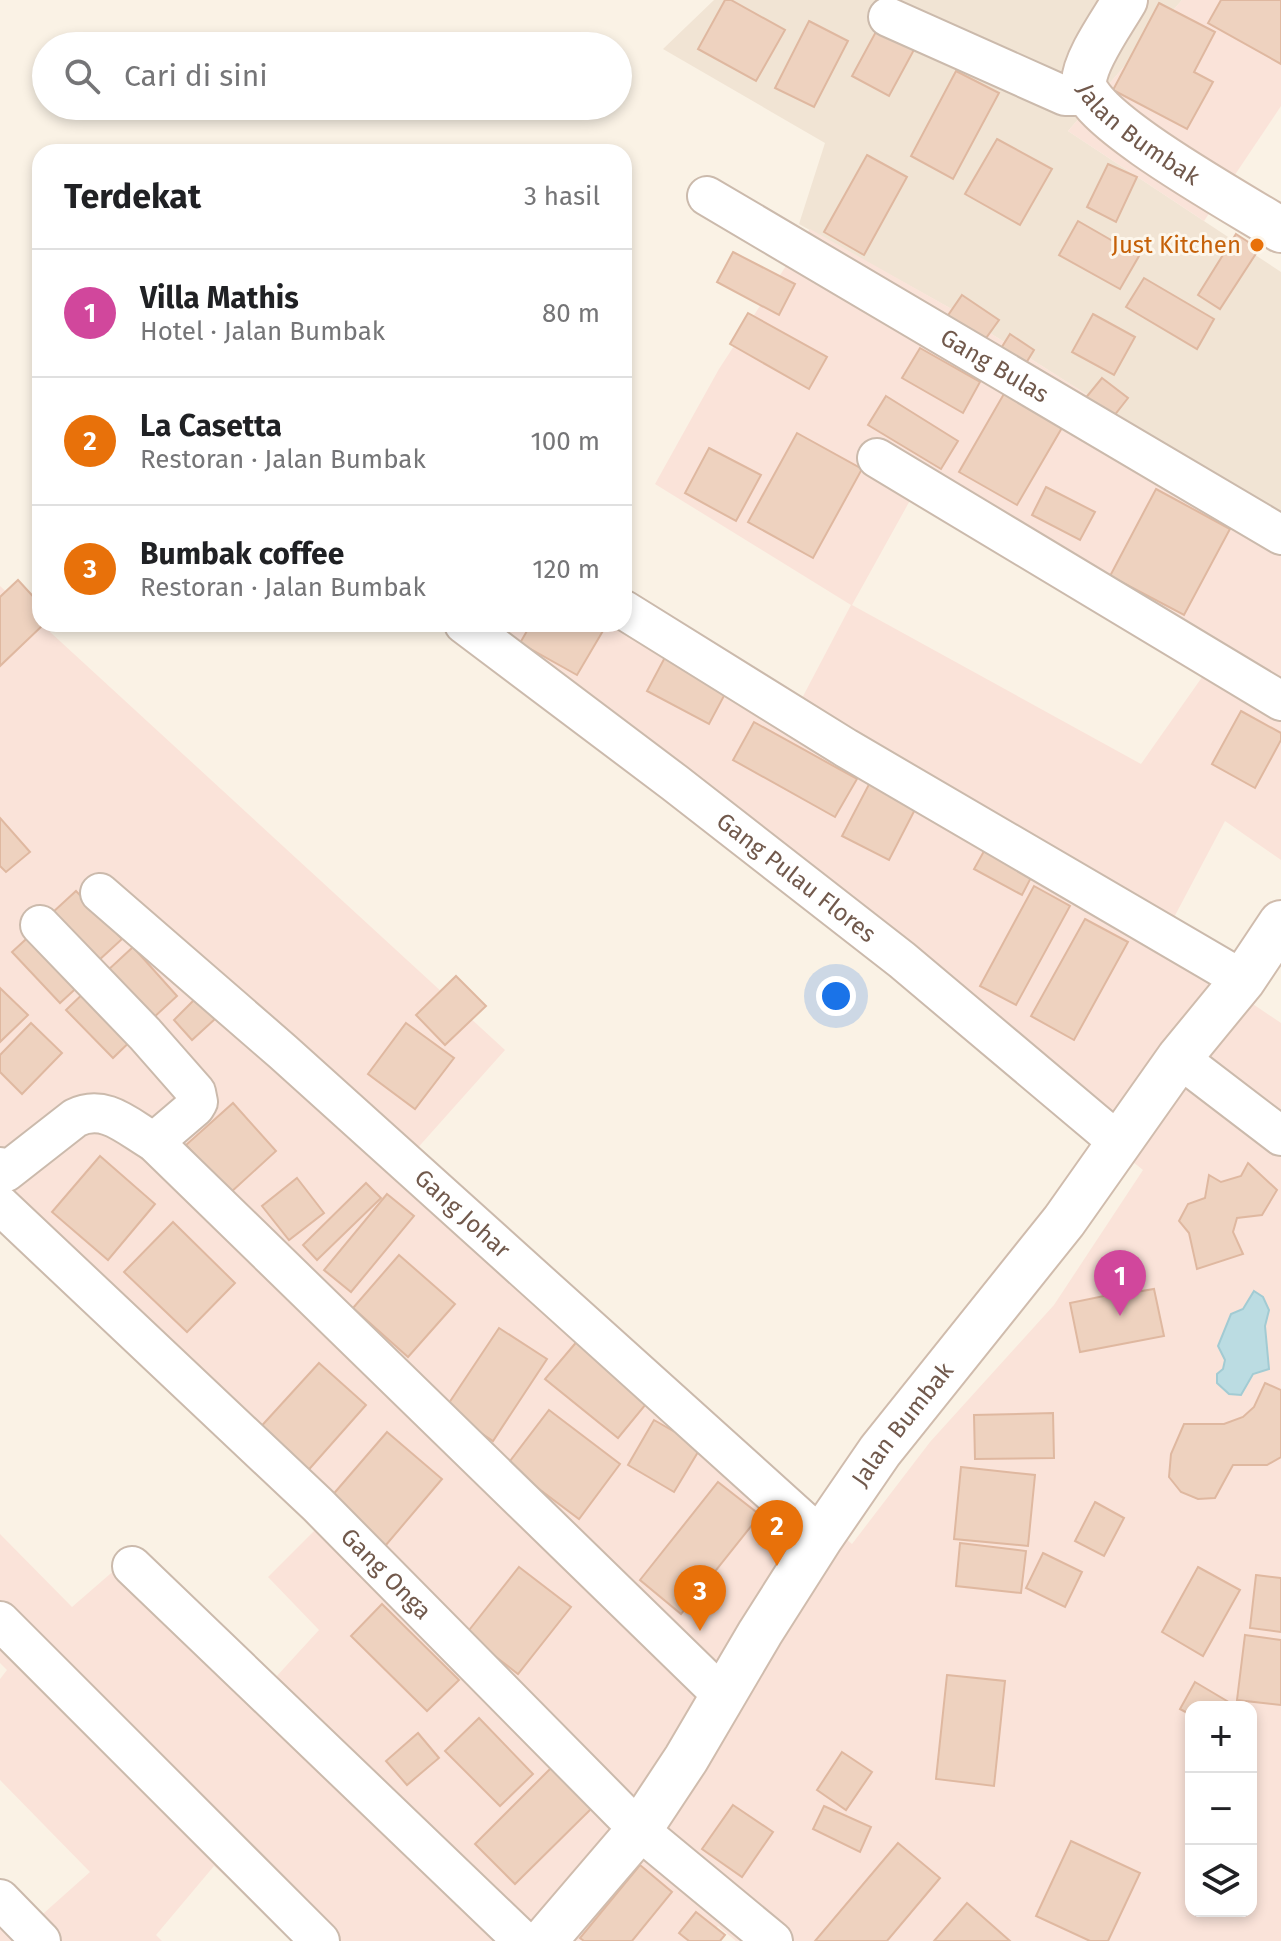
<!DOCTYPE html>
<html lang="id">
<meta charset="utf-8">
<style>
:root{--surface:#fff;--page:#f6f6f6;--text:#202124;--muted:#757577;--line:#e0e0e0;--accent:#1a73e8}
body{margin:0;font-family:"Fira Sans",sans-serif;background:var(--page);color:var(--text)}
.controls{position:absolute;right:24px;bottom:24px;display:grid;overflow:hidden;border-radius:16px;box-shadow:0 4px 12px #0003}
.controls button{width:72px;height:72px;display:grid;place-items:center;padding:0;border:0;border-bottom:2px solid var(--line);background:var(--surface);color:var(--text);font:40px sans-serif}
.you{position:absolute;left:836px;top:996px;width:28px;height:28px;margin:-20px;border:6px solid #fff;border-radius:50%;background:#1a73e8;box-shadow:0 0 0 12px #1a73e833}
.badge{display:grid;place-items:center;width:52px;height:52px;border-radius:50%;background:var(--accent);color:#fff;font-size:26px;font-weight:700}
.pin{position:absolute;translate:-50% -66px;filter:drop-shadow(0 2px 4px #0008)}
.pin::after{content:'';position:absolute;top:42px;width:28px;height:24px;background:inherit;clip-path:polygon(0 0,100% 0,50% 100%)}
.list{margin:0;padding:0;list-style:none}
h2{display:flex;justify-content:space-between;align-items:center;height:104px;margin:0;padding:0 32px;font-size:34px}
h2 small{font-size:26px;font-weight:400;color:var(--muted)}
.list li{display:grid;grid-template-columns:52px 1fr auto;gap:24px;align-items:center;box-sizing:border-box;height:128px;padding:0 32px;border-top:2px solid var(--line)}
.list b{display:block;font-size:30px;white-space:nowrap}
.list p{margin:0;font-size:26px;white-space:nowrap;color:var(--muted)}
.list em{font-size:26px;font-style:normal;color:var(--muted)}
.icon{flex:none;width:44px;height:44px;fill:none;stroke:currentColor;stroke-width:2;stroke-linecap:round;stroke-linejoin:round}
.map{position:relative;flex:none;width:1281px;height:1941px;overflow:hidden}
.search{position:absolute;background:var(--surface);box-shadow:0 4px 12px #0003;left:32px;top:32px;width:600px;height:88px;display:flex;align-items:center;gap:20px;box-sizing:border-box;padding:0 28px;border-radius:44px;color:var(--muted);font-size:30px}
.panel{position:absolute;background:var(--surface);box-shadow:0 4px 12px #0003;left:32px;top:144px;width:600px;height:488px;border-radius:24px}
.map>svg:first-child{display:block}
.residential{fill:#f1e4d4}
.commercial{fill:#fae3d9;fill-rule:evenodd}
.water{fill:#bbdce2;stroke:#a2cbd3;stroke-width:2}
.building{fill:#eed2bf;stroke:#dfb8a0;stroke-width:2}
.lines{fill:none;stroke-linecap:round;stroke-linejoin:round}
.street-casing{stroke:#cbbaac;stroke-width:42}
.secondary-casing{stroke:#d0bcad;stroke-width:48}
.street{stroke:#fff;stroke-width:38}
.secondary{stroke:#fff;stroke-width:44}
.food-dot{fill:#e8710a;stroke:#fdf6eb;stroke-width:3}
.labels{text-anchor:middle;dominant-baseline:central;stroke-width:6;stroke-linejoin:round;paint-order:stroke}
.street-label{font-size:24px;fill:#71594c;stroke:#fdf6eb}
.food-label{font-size:24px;fill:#c56008;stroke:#fdf6eb;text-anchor:end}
</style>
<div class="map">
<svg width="1281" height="1941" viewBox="0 0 1281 1941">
<rect width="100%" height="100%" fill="#faf2e5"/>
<path class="residential" d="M 714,0 L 1182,0 L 1068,131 L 1281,272 L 1281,518 L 957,312 L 799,224 L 825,143 L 663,49 Z"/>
<g class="commercial">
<path d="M 1182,0 L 1281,0 L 1281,106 L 1204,221 L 1068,131 Z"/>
<path d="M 810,229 L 957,312 L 1281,518 L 1281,860 L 1225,821 L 1161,942 L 1281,1023 L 1281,1941 L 736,1941 L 718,1926 L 705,1941 L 298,1941 L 214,1866 L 156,1935 L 162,1941 L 0,1941 L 0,1889 L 35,1921 L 90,1872 L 0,1780 L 0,1679 L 7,1670 L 0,1663 L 0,1534 L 72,1607 L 140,1548 L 275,1678 L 319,1630 L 268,1577 L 317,1528 L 0,1212 L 0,586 L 505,1050 L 406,1161 L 852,1544 L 930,1442 L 1054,1305 L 1143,1170 L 464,624 L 624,624 L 790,721 L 851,605 L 655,484 L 719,369 ZM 918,486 L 1212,663 L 1141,764 L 852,605 ZM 1191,1707 L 1251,1707 L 1251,1911 L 1191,1911 Z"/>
</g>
<path class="water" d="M 1254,1291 L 1263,1297 L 1269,1310 L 1265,1326 L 1269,1369 L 1253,1374 L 1241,1395 L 1229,1394 L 1217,1383 L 1217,1374 L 1223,1369 L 1225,1360 L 1218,1346 L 1231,1314 L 1243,1309 Z"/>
<g class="building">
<path d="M 725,0 L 731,0 L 785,30 L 756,81 L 698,49 Z"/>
<path d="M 1221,0 L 1281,0 L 1281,64 L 1208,23 Z"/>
<path d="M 1159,3 L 1215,32 L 1194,72 L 1213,82 L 1187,129 L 1113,90 Z"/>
<path d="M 885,15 L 922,35 L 889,96 L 852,76 Z"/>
<path d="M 809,21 L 848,41 L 814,107 L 775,88 Z"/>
<path d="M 956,71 L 999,93 L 953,179 L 911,156 Z"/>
<path d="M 997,139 L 1052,169 L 1020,225 L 965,194 Z"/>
<path d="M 867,155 L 907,177 L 864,255 L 824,232 Z"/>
<path d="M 1108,164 L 1137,177 L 1116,222 L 1087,207 Z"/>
<path d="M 1078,221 L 1139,256 L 1120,289 L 1059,255 Z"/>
<path d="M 1236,234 L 1259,249 L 1220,309 L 1198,295 Z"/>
<path d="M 733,252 L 795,284 L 779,315 L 717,282 Z"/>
<path d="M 1144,278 L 1214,319 L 1197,349 L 1126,307 Z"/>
<path d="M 962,295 L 999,320 L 976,352 L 940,327 Z"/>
<path d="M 748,313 L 827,357 L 809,389 L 730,344 Z"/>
<path d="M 1093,314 L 1135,337 L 1114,375 L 1072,352 Z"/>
<path d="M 1010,334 L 1034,350 L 1020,373 L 995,358 Z"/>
<path d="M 920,348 L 980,382 L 963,413 L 902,378 Z"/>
<path d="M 1102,378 L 1128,398 L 1106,426 L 1079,406 Z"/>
<path d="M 1005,392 L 1063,426 L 1017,505 L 959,472 Z"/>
<path d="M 886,396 L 958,441 L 941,469 L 868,425 Z"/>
<path d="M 797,433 L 862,469 L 813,558 L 748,522 Z"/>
<path d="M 709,448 L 761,475 L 736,521 L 685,493 Z"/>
<path d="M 1046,487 L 1095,512 L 1080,540 L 1032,515 Z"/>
<path d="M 1156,489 L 1230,529 L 1184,615 L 1110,576 Z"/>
<path d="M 18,580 L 40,604 L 40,624 L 44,624 L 0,666 L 0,597 Z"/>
<path d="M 531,624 L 607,624 L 577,675 L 520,643 Z"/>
<path d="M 671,646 L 733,679 L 709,724 L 647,691 Z"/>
<path d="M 1241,711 L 1281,733 L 1281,740 L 1255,788 L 1212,764 Z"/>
<path d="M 754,722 L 857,779 L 835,817 L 733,760 Z"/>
<path d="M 877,769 L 923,794 L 889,860 L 842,836 Z"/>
<path d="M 0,818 L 30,852 L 6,872 L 0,866 Z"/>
<path d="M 988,844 L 1035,870 L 1022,895 L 974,869 Z"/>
<path d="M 1034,886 L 1070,906 L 1016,1005 L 980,986 Z"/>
<path d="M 76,891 L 122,939 L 98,961 L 52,913 Z"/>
<path d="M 1085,919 L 1128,942 L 1074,1040 L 1031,1016 Z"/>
<path d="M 36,930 L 84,981 L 60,1003 L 12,952 Z"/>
<path d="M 133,947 L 177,996 L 152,1019 L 107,971 Z"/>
<path d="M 456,976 L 486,1006 L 445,1045 L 416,1015 Z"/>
<path d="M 92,985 L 140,1032 L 113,1058 L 66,1010 Z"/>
<path d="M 0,988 L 28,1015 L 0,1042 Z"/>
<path d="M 195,999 L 215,1019 L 192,1040 L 174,1020 Z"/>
<path d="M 31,1023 L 62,1053 L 22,1094 L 0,1072 L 0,1055 Z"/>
<path d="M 406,1023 L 454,1058 L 415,1109 L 368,1074 Z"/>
<path d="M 233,1103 L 276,1151 L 230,1193 L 186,1145 Z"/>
<path d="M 100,1156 L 155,1204 L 108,1260 L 52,1212 Z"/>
<path d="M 1248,1163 L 1277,1190 L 1262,1215 L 1237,1218 L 1233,1232 L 1243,1254 L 1197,1269 L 1189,1233 L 1179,1221 L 1188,1204 L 1205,1198 L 1209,1175 L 1221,1182 L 1241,1176 Z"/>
<path d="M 297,1178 L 324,1213 L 289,1240 L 262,1206 Z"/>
<path d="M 366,1183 L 381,1198 L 317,1260 L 303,1245 Z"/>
<path d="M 387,1194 L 414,1216 L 351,1292 L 324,1270 Z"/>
<path d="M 173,1222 L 235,1283 L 187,1332 L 124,1272 Z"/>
<path d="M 1128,1253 L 1136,1292 L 1154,1289 L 1164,1336 L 1080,1352 L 1070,1303 L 1109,1295 L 1102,1259 Z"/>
<path d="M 399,1255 L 455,1304 L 408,1357 L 353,1308 Z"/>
<path d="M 499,1328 L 547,1359 L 493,1441 L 445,1409 Z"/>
<path d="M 579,1339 L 651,1398 L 618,1438 L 545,1379 Z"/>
<path d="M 319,1363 L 366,1405 L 304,1475 L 256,1432 Z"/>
<path d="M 1265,1383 L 1281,1390 L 1281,1457 L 1267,1465 L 1233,1465 L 1215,1498 L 1198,1499 L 1181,1492 L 1169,1477 L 1171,1454 L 1184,1424 L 1224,1424 L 1243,1417 L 1254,1407 Z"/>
<path d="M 549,1410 L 620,1464 L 579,1519 L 507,1465 Z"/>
<path d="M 1053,1413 L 1054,1458 L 975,1459 L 974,1415 Z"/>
<path d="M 654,1420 L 701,1447 L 674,1492 L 628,1465 Z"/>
<path d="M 387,1432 L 442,1479 L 380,1552 L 324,1505 Z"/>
<path d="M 961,1467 L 1035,1475 L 1028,1546 L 954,1539 Z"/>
<path d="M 718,1482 L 760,1515 L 681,1614 L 640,1580 Z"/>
<path d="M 1095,1502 L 1124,1518 L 1104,1556 L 1075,1541 Z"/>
<path d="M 960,1543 L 1026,1551 L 1021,1593 L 956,1586 Z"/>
<path d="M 1043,1553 L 1082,1572 L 1065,1607 L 1026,1588 Z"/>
<path d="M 519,1567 L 571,1607 L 518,1674 L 466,1634 Z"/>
<path d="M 1198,1567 L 1240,1590 L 1203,1656 L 1162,1632 Z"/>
<path d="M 1256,1575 L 1281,1578 L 1281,1632 L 1250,1628 Z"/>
<path d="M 382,1604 L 459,1680 L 427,1711 L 351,1636 Z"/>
<path d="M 1245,1635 L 1281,1640 L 1281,1705 L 1237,1700 Z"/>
<path d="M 947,1675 L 1005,1681 L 994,1786 L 936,1779 Z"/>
<path d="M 1195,1682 L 1237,1707 L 1191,1707 L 1191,1715 L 1180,1709 Z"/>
<path d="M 479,1718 L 533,1774 L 500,1806 L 445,1751 Z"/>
<path d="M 418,1733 L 439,1758 L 407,1785 L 386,1761 Z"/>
<path d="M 842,1752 L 872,1772 L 846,1810 L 817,1790 Z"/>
<path d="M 553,1766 L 594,1806 L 515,1884 L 475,1844 Z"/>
<path d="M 733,1805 L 773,1832 L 742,1877 L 702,1849 Z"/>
<path d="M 824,1806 L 871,1827 L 860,1852 L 813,1829 Z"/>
<path d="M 1071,1841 L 1140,1873 L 1108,1941 L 1090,1941 L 1036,1916 Z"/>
<path d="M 898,1843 L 940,1878 L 887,1941 L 815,1941 Z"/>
<path d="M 640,1865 L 672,1892 L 632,1941 L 584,1941 L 580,1938 Z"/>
<path d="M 967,1903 L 1010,1941 L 934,1941 Z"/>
<path d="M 696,1912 L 725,1935 L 720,1941 L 689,1941 L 679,1933 Z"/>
</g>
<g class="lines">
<defs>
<g id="street">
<path d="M 888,17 L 1065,96 L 1087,96"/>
<path id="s1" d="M 707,196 L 1281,535"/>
<path d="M 877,458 L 1281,701"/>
<path d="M 624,610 L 846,748 L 1243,980"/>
<path id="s2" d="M 464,624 L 675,783 L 902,960 L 1118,1142"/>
<path id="s3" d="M 100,893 L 283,1052 L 821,1537"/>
<path d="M 40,925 L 145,1034 L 196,1092 L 198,1102 L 195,1107 L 154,1142"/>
<path d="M 1179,1058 L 1281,1136"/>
<path d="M 0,1167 L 6,1172 L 75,1118 C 105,1103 128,1127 154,1142 L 723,1696"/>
<path id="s4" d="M 0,1205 L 318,1505 L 639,1830 L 773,1941"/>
<path d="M 132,1566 L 523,1941"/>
<path d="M 0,1621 L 320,1941"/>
<path d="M 0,1899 L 41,1941"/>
</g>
<g id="secondary">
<path id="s5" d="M 1125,0 C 1113,21 1085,59 1084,82 C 1082,118 1247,208 1281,230"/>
<path id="s6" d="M 544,1941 L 639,1830 L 686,1759 L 760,1633 L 821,1537 L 880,1451 L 1064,1221 L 1179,1058 L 1243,980 L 1281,923"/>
</g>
</defs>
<use href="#street" class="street-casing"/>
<use href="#secondary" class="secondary-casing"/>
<use href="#street" class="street"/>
<use href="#secondary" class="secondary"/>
</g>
<circle class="food-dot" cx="1257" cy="245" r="8"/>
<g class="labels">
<g class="street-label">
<text stroke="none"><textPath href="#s5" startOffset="170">Jalan Bumbak</textPath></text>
<text stroke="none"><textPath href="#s1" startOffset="334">Gang Bulas</textPath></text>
<text stroke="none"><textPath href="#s2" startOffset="418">Gang Pulau Flores</textPath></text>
<text stroke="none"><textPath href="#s3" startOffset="484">Gang Johar</textPath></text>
<text stroke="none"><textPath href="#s6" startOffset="630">Jalan Bumbak</textPath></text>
<text stroke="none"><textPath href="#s4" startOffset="534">Gang Onga</textPath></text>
</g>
<g class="food-label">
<text x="1241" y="245">Just Kitchen</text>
</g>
</g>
</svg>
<div class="controls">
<button>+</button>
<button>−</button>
<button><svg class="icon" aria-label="layers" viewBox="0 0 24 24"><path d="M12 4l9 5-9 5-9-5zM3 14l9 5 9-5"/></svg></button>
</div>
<div class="you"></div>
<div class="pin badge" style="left:1120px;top:1316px;background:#d1479c">1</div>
<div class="pin badge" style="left:777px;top:1566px;background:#e8710a">2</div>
<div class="pin badge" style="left:700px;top:1631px;background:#e8710a">3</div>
<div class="search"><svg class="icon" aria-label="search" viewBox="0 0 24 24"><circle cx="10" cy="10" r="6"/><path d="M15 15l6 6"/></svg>Cari di sini</div>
<section class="panel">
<h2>Terdekat<small>3 hasil</small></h2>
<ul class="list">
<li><span class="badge" style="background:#d1479c">1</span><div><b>Villa Mathis</b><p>Hotel · Jalan Bumbak</p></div><em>80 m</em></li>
<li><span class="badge" style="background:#e8710a">2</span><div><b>La Casetta</b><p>Restoran · Jalan Bumbak</p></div><em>100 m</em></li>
<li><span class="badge" style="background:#e8710a">3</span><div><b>Bumbak coffee</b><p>Restoran · Jalan Bumbak</p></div><em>120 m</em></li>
</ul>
</section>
</div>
